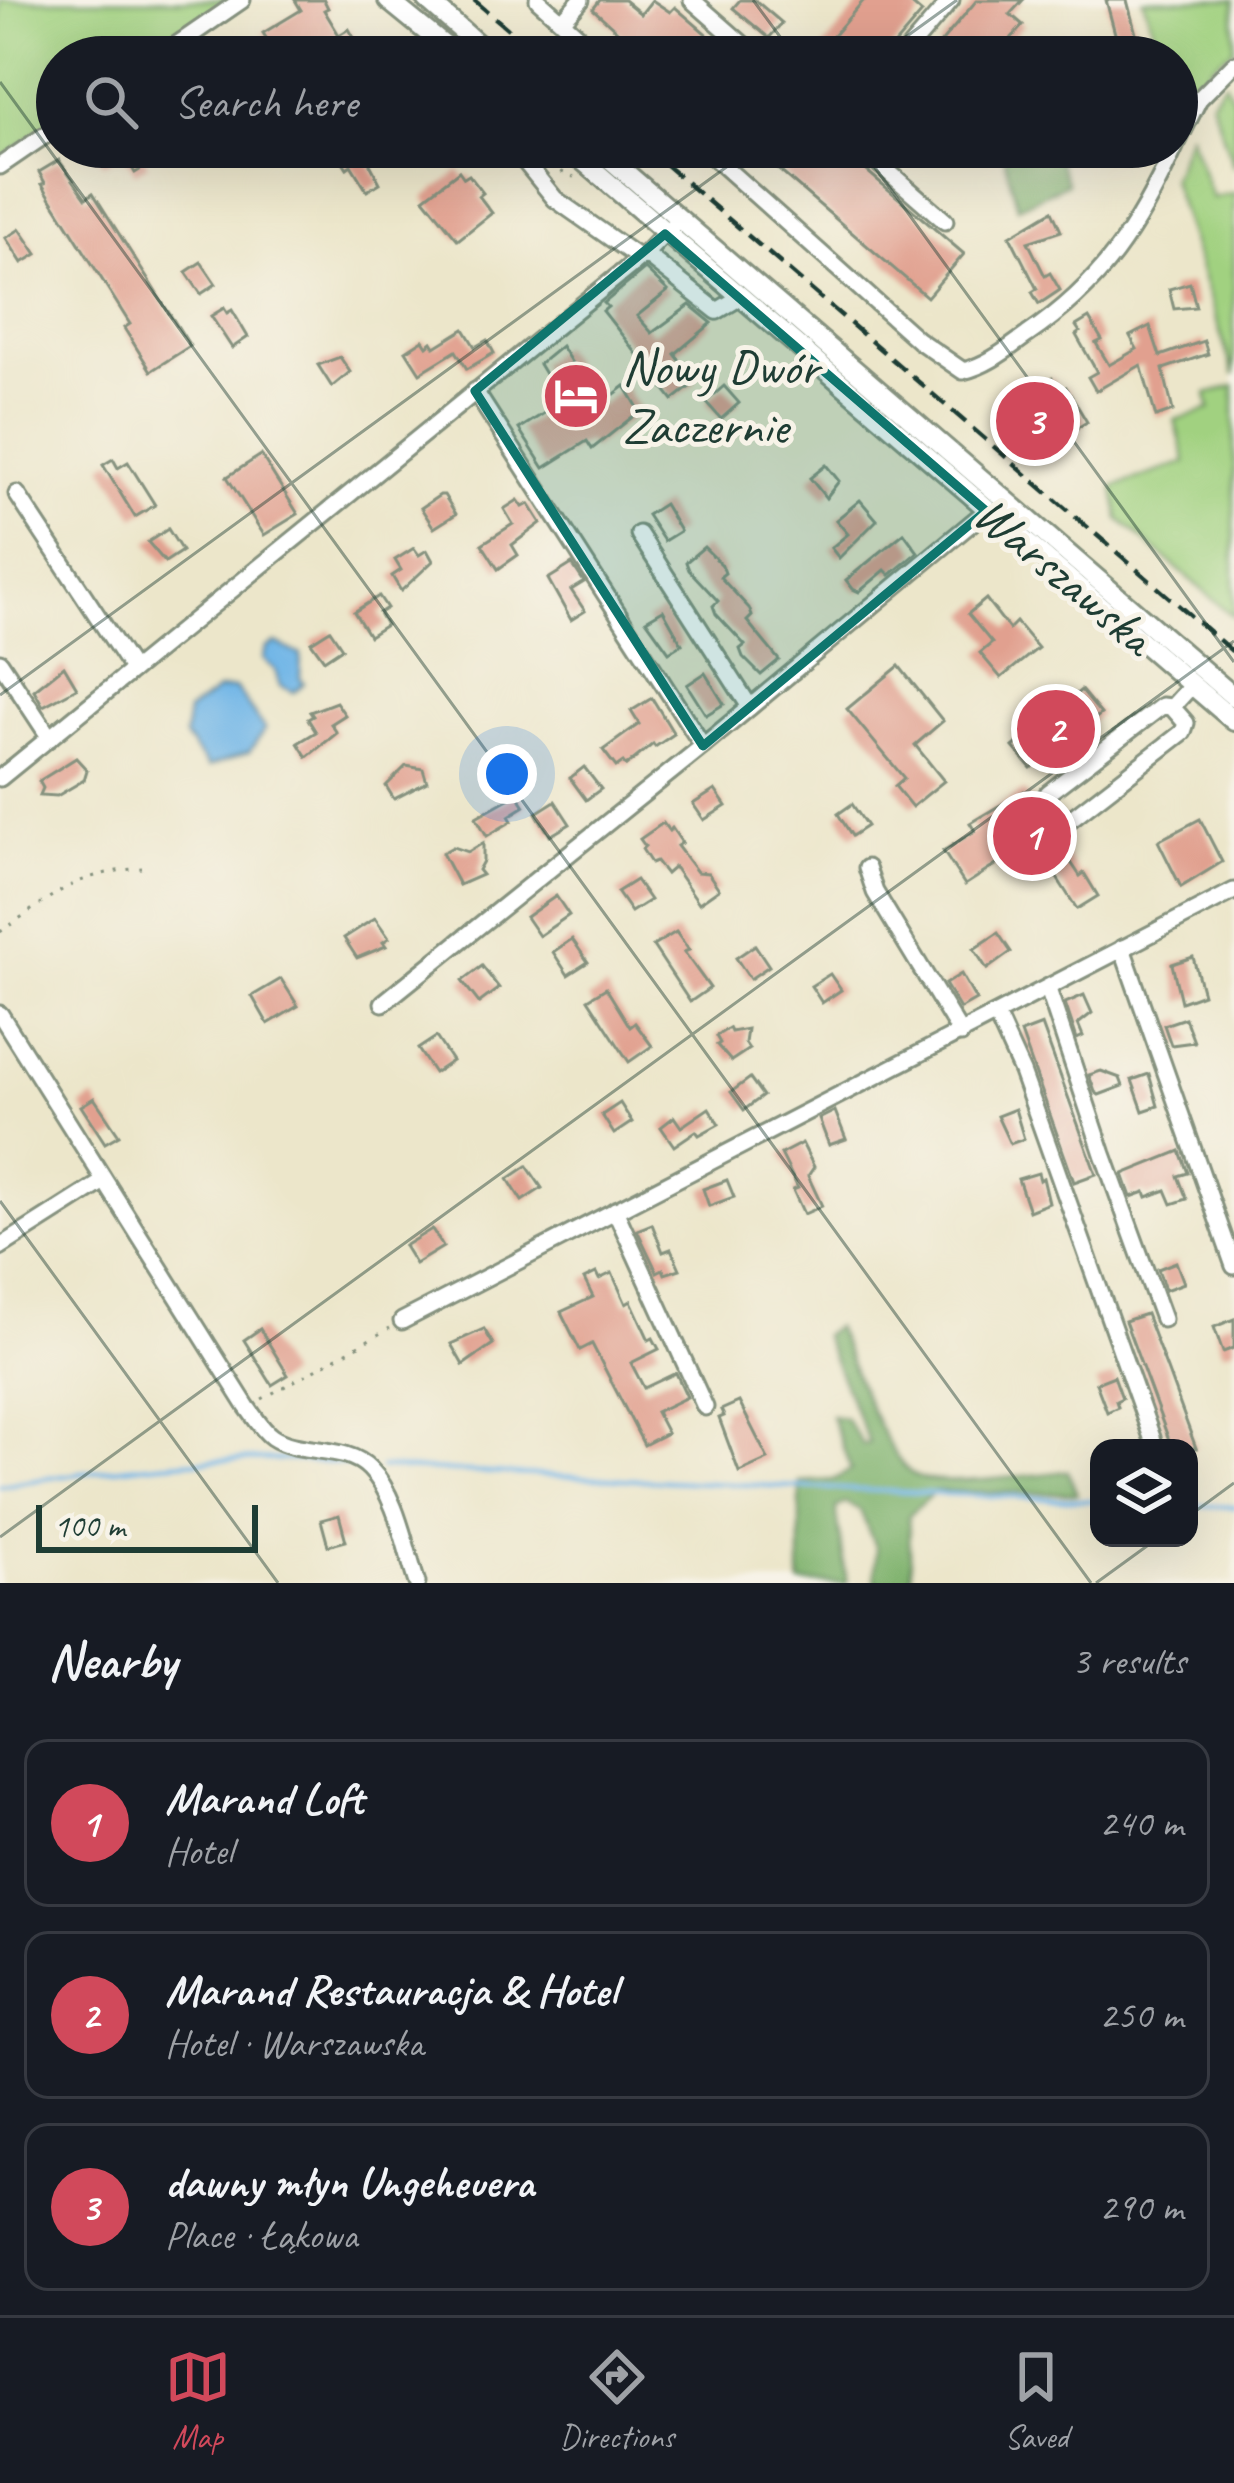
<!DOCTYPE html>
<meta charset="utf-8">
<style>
:root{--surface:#171b24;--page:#242831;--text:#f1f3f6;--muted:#9ea1a6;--line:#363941;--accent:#d1495b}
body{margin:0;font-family:Caveat,sans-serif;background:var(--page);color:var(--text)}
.controls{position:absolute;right:36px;bottom:36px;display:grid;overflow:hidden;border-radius:24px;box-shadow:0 12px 48px #0002}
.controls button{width:108px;height:108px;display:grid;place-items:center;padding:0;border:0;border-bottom:3px solid var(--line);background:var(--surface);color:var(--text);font:60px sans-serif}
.scale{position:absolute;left:36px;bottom:30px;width:222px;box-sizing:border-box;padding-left:12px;border:6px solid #1f3d34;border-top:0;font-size:33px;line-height:42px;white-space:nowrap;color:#1f3d34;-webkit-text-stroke:9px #f7f3e8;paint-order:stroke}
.you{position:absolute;left:507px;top:774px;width:42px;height:42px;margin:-30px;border:9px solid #fff;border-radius:50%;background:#1a73e8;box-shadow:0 0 0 18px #1a73e833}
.badge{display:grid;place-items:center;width:78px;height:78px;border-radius:50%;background:var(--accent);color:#fff;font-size:39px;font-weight:700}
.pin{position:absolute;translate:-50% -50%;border:6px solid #fff;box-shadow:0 3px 12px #0006}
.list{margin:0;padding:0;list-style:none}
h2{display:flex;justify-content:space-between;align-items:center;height:156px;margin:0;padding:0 48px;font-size:51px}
h2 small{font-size:39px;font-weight:400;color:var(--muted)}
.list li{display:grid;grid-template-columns:78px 1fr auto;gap:36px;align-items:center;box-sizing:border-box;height:168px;margin:0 24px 24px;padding:0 24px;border:3px solid var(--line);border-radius:24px}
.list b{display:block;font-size:45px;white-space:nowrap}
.list p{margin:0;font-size:39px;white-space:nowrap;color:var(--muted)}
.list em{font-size:39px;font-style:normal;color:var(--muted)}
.icon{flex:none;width:66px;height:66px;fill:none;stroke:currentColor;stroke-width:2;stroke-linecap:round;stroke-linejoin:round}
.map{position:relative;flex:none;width:1234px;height:1583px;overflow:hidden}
.search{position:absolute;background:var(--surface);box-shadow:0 12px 48px #0002;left:36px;right:36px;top:36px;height:132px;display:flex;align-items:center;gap:30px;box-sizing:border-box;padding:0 42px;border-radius:66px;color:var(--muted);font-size:45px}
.sheet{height:732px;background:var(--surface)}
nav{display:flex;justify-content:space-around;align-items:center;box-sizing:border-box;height:168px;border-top:3px solid var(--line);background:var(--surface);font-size:33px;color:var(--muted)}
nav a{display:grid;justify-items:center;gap:6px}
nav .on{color:var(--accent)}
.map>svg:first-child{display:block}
.green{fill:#a1d180;stroke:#60875a;stroke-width:3}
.forest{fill:#80b36e;stroke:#507851;stroke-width:3}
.water{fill:#71b6e7;stroke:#487a8e;stroke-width:3}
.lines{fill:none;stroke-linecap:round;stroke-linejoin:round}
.stream{stroke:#71b6e7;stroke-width:4.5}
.building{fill:#e1a08f}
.minor-casing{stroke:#86927f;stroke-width:21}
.major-casing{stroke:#86927f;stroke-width:24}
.path{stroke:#86927f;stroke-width:3;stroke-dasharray:3 9;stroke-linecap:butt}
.minor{stroke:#fff;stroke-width:15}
.major{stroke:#fff;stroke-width:18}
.rail{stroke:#1f3d34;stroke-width:4.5;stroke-dasharray:18 9;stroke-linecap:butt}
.marked{fill:#0f766e;fill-opacity:0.2;stroke:#0f766e;stroke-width:9;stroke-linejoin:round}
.ticks{fill:none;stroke:#1f3d34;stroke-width:3;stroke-opacity:0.45}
.labels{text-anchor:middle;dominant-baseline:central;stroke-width:10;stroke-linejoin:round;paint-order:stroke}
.poi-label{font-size:51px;fill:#1f3d34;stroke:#f7f3e8;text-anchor:start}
.street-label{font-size:51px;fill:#1f3d34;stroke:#f7f3e8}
</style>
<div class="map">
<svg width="1234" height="1583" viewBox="0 0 1234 1583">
<rect width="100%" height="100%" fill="#f7f3e8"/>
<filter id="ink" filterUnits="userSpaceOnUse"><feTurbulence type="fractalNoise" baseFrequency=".00833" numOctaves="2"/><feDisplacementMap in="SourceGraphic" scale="24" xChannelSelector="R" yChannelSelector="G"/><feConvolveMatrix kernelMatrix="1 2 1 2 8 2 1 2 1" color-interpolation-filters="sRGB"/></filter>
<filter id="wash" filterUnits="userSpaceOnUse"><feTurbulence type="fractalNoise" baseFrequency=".004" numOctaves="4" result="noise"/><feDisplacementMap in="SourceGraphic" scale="48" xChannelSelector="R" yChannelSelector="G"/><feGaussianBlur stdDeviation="2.7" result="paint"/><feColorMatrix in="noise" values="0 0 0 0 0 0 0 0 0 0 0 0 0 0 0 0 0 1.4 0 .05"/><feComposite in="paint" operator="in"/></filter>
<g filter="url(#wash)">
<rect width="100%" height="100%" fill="#ece6ca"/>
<g class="green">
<path d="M 0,0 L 230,0 L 151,57 L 57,57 L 57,120 L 0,159 Z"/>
<path d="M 1143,0 L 1234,0 L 1234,49 L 1212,65 L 1180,109 L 1177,57 L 1163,57 Z"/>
<path d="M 1225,82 L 1234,101 L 1234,168 L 1211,100 Z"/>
<path d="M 1189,134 L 1212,198 L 1234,193 L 1234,375 L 1171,179 Z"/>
<path d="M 1234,386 L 1234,617 L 1119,519 L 1114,487 L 1186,462 L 1175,420 L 1210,409 L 1207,394 Z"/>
</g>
<g class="forest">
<path d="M 1001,147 L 1052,147 L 1067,183 L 1018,207 Z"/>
<path d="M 835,1327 C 852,1360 886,1467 920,1478 C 945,1487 1038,1474 1068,1471 L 1077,1494 L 935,1491 L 908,1516 L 912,1583 L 875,1583 L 876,1549 L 860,1510 L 846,1503 L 836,1508 L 847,1583 L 800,1583 L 800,1482 L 833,1480 L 851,1470 L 831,1416 L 845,1418 L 863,1445 L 869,1443 L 823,1335 Z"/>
</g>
<g class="water">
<path d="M 276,643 L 301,655 L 300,678 L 304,683 L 294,692 L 280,686 L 275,670 L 263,659 L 266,648 Z"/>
<path d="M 235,688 L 265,729 L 249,752 L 208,767 L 185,737 L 187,712 L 218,690 Z"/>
</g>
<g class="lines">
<g class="stream">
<path d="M 381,1468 L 1099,1501"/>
<path d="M 0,1486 C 117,1466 234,1451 352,1465"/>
<path d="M 1189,1505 L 1234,1507"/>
</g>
</g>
<g id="blocks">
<g class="building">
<path d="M 295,0 L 324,0 L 328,8 L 324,10 L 339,35 L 349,29 L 357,43 L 332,57 L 278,57 L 263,33 L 301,10 Z"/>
<path d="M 600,0 L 624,0 L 641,14 L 652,0 L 670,12 L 675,7 L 733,57 L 646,57 L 593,9 Z"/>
<path d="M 740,0 L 755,0 L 782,23 L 769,38 L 733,8 Z"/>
<path d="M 864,0 L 907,0 L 922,13 L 884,57 L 815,57 Z"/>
<path d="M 977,0 L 1023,0 L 1010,14 L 1023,25 L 995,57 L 951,57 L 938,46 Z"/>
<path d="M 1106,0 L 1127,0 L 1141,53 L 1121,56 Z"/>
<path d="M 93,147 L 138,147 L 148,165 L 135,173 L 123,153 L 104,164 Z"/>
<path d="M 343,147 L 361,147 L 380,183 L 367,191 L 351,165 L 347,168 L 336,151 Z"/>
<path d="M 752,147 L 839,147 L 964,254 L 927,297 Z"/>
<path d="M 59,160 L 86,198 L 93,193 L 190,346 L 151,371 L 124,328 L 130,324 L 42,184 L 45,183 L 39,172 Z"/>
<path d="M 459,171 L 464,178 L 469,175 L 483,193 L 479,196 L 492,213 L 458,240 L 424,198 Z"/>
<path d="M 1052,211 L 1061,231 L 1028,242 L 1045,276 L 1050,273 L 1060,290 L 1039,304 L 1032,292 L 1037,289 L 1010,236 Z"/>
<path d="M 20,229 L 37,254 L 22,263 L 6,238 Z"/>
<path d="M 201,262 L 216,284 L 201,294 L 186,272 Z"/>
<path d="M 645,269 L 668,291 L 637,316 L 652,333 L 690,305 L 712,323 L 675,354 L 696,382 L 673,400 L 603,311 L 608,307 L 604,303 Z"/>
<path d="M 1190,283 L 1196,307 L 1174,309 L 1169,289 Z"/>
<path d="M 224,308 L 227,313 L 232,310 L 248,337 L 232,348 L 211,316 Z"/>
<path d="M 1089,318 L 1102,340 L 1096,343 L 1109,365 L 1137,349 L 1130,336 L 1150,326 L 1160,356 L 1204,341 L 1208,354 L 1163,369 L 1173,411 L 1156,417 L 1141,365 L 1096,391 L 1088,377 L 1097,372 L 1076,335 L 1080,332 L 1076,326 Z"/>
<path d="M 464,329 L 475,347 L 487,340 L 494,353 L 467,369 L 456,351 L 420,373 L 406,351 L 423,340 L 427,346 L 432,342 L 435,347 Z"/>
<path d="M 561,346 L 599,406 L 625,386 L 640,411 L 592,449 L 587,441 L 544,468 L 519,429 L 562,402 L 539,364 Z"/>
<path d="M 340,357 L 350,372 L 332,387 L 318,365 Z"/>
<path d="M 1052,378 L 1059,391 L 1066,387 L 1087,422 L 1064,436 L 1067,442 L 1062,445 L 1064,450 L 1045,461 L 1013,401 Z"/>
<path d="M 724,386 L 739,403 L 721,419 L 706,402 Z"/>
<path d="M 261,455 L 298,514 L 264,535 L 227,477 Z"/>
<path d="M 113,459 L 118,468 L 128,462 L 155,505 L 135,517 L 103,465 Z"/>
<path d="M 826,465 L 839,481 L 826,498 L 810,478 Z"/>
<path d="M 440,495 L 444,495 L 456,514 L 434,528 L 421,508 Z"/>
<path d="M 518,500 L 523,507 L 529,504 L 541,523 L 512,545 L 518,555 L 498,569 L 482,544 L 513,524 L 504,509 Z"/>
<path d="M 860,500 L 877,520 L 839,558 L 831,548 L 848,534 L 836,520 Z"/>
<path d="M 664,504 L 680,531 L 664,541 L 647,515 Z"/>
<path d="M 168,529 L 182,551 L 165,562 L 148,542 Z"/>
<path d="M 904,533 L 918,552 L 890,575 L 885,570 L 859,592 L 853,589 L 846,580 Z"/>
<path d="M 704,547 L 722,565 L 725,573 L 720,577 L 749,608 L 752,616 L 747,621 L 779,660 L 761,675 L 743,657 L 740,649 L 745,645 L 716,614 L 713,606 L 718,601 L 689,570 L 686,562 Z"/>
<path d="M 414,548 L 419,555 L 427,550 L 433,561 L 401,591 L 392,576 L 401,570 L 395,560 Z"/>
<path d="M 572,564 L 584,582 L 571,590 L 585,611 L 571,620 L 548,579 Z"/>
<path d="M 379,596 L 387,608 L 379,613 L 386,625 L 369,636 L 354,612 Z"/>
<path d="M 986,599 L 1009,629 L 1016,622 L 1038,648 L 1001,678 L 980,653 L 992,643 L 968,614 Z"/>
<path d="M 663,610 L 682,644 L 669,652 L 646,620 Z"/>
<path d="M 330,630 L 342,648 L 324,660 L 311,642 Z"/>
<path d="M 64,666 L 77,688 L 43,706 L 34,690 Z"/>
<path d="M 899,666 L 943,721 L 915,745 L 944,781 L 912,807 L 895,786 L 904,778 L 847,709 Z"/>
<path d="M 705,673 L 724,704 L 706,715 L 687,685 Z"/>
<path d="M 1081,690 L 1101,714 L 1031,768 L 1013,747 Z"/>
<path d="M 652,698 L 674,734 L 655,747 L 653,744 L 626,766 L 623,762 L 616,767 L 603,750 L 639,724 L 631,711 Z"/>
<path d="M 336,702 L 345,715 L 331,724 L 337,733 L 307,757 L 298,743 L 316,732 L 308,719 L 313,716 L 310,712 Z"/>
<path d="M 76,758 L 87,770 L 84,780 L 57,796 L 40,795 L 43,788 L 39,781 Z"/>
<path d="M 406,766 L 423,769 L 427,782 L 394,799 L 386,786 Z"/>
<path d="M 584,767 L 601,789 L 586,800 L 570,778 Z"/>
<path d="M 715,790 L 726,806 L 704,820 L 693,804 Z"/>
<path d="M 1024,791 L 1080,876 L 1084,873 L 1098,896 L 1077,909 L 1052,870 L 1038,879 L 1019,850 L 965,885 L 943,851 L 975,831 L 970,823 Z"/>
<path d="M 517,794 L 525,806 L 509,816 L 512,821 L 487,836 L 476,817 Z"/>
<path d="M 555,801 L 570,824 L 550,836 L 536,813 Z"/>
<path d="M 852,804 L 867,826 L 852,836 L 838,814 Z"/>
<path d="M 1200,819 L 1222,862 L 1181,887 L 1158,841 Z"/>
<path d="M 663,823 L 669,831 L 672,828 L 682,843 L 677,846 L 697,872 L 708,873 L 719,889 L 699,903 L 674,867 L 666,874 L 656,861 L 651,863 L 642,849 L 645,846 L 640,839 Z"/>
<path d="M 483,843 L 483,861 L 478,870 L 482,875 L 459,885 L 442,853 L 453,847 L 468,852 Z"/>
<path d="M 636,880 L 650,900 L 631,912 L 617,892 Z"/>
<path d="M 556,896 L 569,915 L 539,936 L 526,917 Z"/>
<path d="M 375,918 L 389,938 L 383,942 L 386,946 L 357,958 L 344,938 Z"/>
<path d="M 676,932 L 689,950 L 684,952 L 710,988 L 690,1002 L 653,946 Z"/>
<path d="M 998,933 L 1011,952 L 987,969 L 974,949 Z"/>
<path d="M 572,939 L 588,962 L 568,975 L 553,952 Z"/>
<path d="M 755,945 L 769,966 L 750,979 L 736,958 Z"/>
<path d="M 1193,957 L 1203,994 L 1181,1002 L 1172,964 Z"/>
<path d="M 482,966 L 499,988 L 479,1003 L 462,981 Z"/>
<path d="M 830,974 L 841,990 L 822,1003 L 811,986 Z"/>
<path d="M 961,974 L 976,1000 L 960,1009 L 945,984 Z"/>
<path d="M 281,979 L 298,1006 L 268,1024 L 252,996 Z"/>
<path d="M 606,988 L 630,1027 L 635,1023 L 652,1046 L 629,1062 L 588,999 Z"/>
<path d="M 1084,995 L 1092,1013 L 1078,1024 L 1083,1036 L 1077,1039 L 1065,1003 Z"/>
<path d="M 1185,1018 L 1194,1042 L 1171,1045 L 1164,1025 Z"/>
<path d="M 1042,1025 L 1096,1174 L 1074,1182 L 1021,1033 Z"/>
<path d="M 729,1028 L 731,1032 L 747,1029 L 745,1043 L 749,1049 L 731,1061 L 717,1045 L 720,1043 L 716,1036 Z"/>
<path d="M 436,1037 L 452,1061 L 434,1073 L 418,1049 Z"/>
<path d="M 1101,1071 L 1120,1078 L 1123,1086 L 1099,1095 L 1095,1092 L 1089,1075 Z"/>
<path d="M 1149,1074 L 1158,1106 L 1143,1111 L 1132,1080 Z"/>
<path d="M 750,1078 L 763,1096 L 744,1110 L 731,1092 Z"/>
<path d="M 94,1098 L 119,1135 L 105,1143 L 81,1106 Z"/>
<path d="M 620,1103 L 632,1122 L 614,1134 L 602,1115 Z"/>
<path d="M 709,1108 L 719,1124 L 699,1135 L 696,1131 L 674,1146 L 661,1127 L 674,1117 L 681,1127 Z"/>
<path d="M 1015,1109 L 1024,1139 L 1010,1144 L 997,1116 Z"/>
<path d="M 835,1111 L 846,1139 L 829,1145 L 819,1119 Z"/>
<path d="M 802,1143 L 814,1167 L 808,1176 L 822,1206 L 804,1214 L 793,1190 L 798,1188 L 781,1154 Z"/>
<path d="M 1180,1151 L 1188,1173 L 1178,1176 L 1187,1199 L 1172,1204 L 1166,1190 L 1147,1197 L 1145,1192 L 1131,1197 L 1123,1174 Z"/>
<path d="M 527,1166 L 542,1188 L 522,1201 L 508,1179 Z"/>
<path d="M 1038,1173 L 1040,1180 L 1043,1178 L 1049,1203 L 1029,1211 L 1018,1179 Z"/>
<path d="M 727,1180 L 734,1197 L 709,1206 L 703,1189 Z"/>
<path d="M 652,1224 L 663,1252 L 671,1249 L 680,1269 L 665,1274 L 663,1269 L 657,1272 L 637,1230 Z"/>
<path d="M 432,1229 L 443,1247 L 415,1264 L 404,1246 Z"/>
<path d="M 1176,1262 L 1184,1283 L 1165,1290 L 1158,1269 Z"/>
<path d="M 596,1273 L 599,1279 L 612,1273 L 626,1304 L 631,1301 L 649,1340 L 653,1338 L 659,1349 L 631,1363 L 644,1388 L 676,1373 L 687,1397 L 656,1412 L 667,1433 L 644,1445 L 592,1344 L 580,1350 L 561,1312 L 593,1297 L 584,1279 Z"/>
<path d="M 1146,1314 L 1168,1372 L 1196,1448 L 1172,1448 L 1125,1321 Z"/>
<path d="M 1234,1319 L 1234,1348 L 1223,1352 L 1214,1327 Z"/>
<path d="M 260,1329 L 288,1375 L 272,1385 L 244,1340 Z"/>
<path d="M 484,1329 L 493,1344 L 463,1365 L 451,1344 Z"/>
<path d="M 1114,1376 L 1122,1398 L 1116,1401 L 1118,1407 L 1107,1412 L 1096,1383 Z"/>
<path d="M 739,1402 L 768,1459 L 739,1472 L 719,1418 L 724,1416 L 721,1410 Z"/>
<path d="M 339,1515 L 346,1541 L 328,1546 L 321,1520 Z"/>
</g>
</g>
</g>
<g filter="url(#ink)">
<use href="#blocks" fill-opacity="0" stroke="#86927f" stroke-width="3"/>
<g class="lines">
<defs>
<g id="minor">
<path d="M 538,0 L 602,57"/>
<path d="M 692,0 L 757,57"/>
<path d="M 562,21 L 581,0"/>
<path d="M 159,57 L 242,0"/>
<path d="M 902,57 L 951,0"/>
<path d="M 1177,143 L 1199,99 L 1234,64"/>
<path d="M 513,147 L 555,199 L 639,258"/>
<path d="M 702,147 L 918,340 L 963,371 C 988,365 1006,350 1027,335 C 1102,284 1138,229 1175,147"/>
<path d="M 860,147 L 945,221"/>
<path d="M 0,166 L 57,127"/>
<path d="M 645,254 L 717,311 L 739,298"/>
<path d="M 475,391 L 703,746"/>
<path d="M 17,494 L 133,670"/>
<path d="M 639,534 L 750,707"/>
<path d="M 0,662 L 50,738"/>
<path d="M 1172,707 L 1186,723 L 1183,732 L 1068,821 L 1057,820 L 1044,801 L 1048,793 L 1162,706 L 1172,707 L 1193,684"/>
<path d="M 0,778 L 645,254 L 672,226"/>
<path d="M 867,868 L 875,892 L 961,1034"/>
<path d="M 1122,948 L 1234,1266"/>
<path d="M 1048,989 L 1103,1154 L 1163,1319"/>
<path d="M 383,1003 L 703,746 L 986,511"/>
<path d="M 0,1014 L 247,1407 C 254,1416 262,1430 272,1437 C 300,1456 345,1443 370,1469 C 397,1496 405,1548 417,1583"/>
<path d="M 997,1017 L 1022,1072 L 1155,1446"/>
<path d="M 615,1210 L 705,1407"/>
<path d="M 0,1247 L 104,1181"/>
<path d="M 402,1321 L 1234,891"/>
</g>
<g id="major">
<path d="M 388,0 L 458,57"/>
<path d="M 427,0 L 492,57"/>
<path d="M 567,147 L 1234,721"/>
<path d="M 596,147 L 1234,697"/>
</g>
</defs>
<use href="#minor" class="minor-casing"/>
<use href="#major" class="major-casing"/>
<g class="path">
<path d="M 550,167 L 574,177"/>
<path d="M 0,932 C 56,894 72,874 142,868"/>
<path d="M 262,1399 L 390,1328"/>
</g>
<use href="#minor" class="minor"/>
<use href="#major" class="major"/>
<g class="rail">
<path d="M 474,0 L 541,57"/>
<path d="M 645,147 L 1234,653"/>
</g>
</g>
</g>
<path class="marked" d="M 665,234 L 986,511 L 703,746 L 475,391 Z"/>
<path class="ticks" d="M 753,0 L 795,57M 878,57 L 957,0M 0,82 L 1091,1583M 860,147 L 1234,662M 0,695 L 754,147M 0,1201 L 278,1583M 1189,1516 L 1234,1483M 0,1537 L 1234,641M 1096,1583 L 1158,1538"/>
<defs>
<symbol id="hotel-disc" viewBox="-11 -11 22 22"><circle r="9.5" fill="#d1495b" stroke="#f7f3e8"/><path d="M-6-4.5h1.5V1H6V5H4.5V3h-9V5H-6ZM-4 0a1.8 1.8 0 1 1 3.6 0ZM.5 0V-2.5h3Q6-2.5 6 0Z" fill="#fff"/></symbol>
</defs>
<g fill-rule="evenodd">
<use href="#hotel-disc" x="538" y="358" width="76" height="76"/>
</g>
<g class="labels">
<g class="poi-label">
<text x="622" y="367">Nowy Dwór<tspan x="622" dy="59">Zaczernie</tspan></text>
</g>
<g class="street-label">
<text transform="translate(1064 575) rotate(40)">Warszawska</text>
</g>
</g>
</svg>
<div class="controls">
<button><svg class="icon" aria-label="layers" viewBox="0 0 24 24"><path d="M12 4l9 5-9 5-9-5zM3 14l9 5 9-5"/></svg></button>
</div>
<div class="scale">100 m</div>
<div class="you"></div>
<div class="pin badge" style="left:1032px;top:836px">1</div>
<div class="pin badge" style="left:1056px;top:729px">2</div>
<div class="pin badge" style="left:1035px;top:421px">3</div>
<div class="search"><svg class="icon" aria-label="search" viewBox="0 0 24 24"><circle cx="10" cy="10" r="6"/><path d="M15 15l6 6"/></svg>Search here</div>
</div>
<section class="sheet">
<h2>Nearby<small>3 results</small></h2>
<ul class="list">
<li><span class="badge">1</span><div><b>Marand Loft</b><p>Hotel</p></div><em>240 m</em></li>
<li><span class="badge">2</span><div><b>Marand Restauracja &amp; Hotel</b><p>Hotel · Warszawska</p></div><em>250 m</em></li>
<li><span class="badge">3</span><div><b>dawny młyn Ungeheuera</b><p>Place · Łąkowa</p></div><em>290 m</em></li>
</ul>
</section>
<nav>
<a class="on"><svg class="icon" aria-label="map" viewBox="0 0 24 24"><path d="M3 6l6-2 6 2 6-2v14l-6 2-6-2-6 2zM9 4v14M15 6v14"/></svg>Map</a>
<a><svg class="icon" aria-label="directions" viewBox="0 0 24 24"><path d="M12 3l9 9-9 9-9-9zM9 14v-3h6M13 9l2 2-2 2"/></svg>Directions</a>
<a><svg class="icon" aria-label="saved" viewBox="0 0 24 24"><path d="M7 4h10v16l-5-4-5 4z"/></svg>Saved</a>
</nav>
